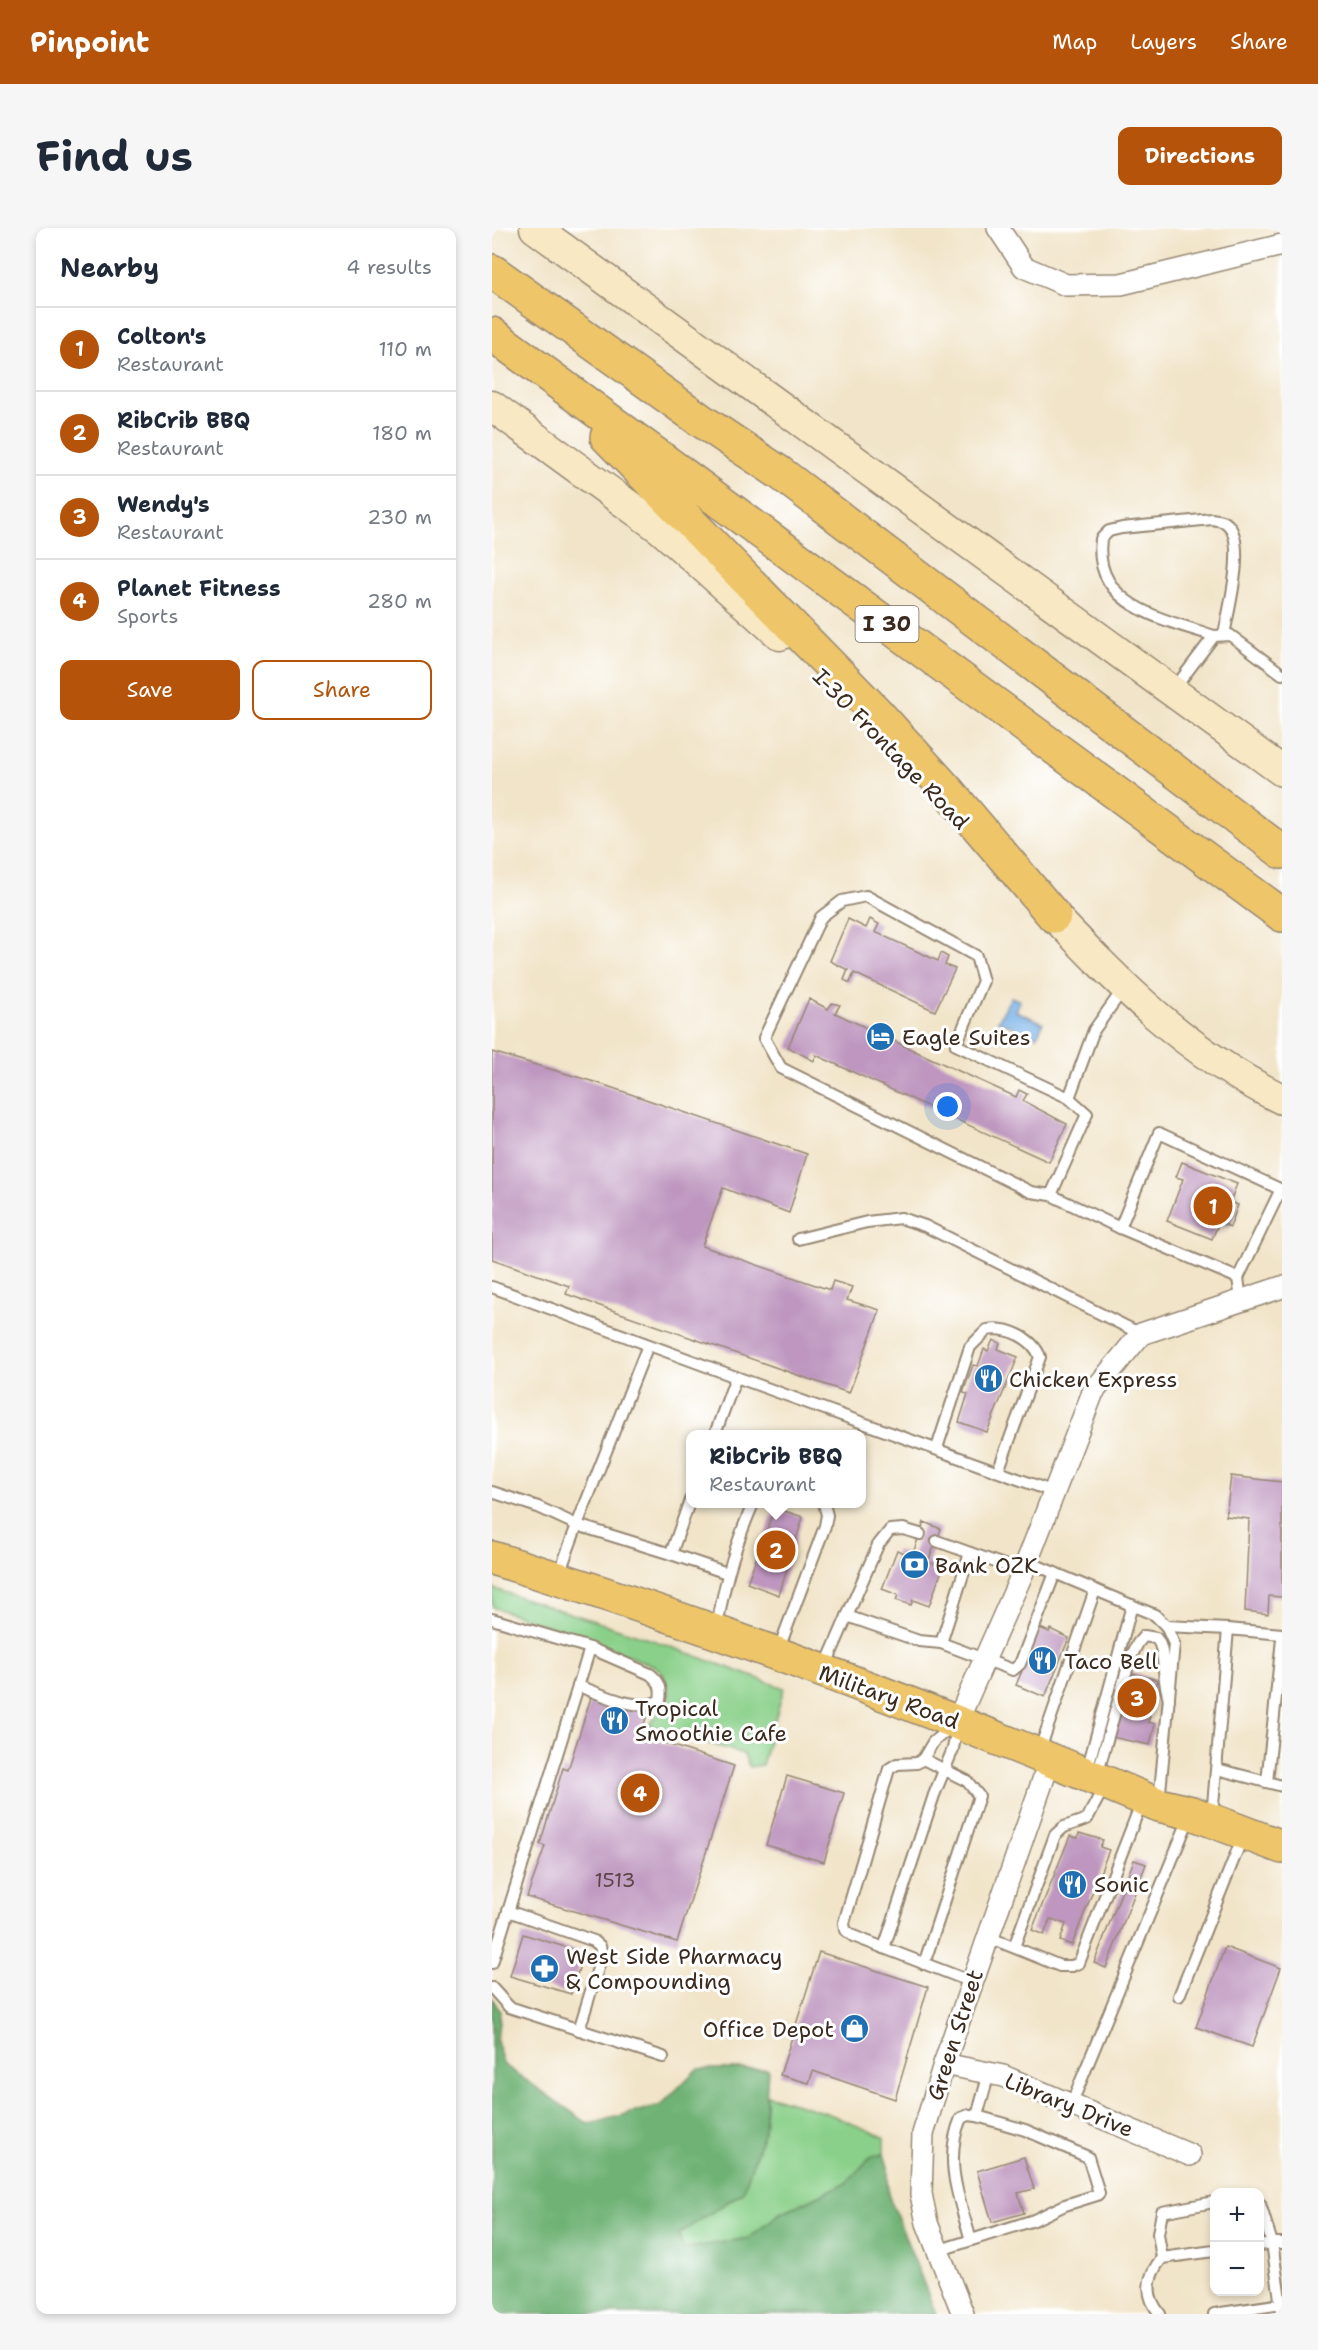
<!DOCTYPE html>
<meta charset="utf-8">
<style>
:root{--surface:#fff;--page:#f6f6f7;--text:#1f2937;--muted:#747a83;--line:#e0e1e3;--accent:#b45309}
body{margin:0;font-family:"Shantell Sans",sans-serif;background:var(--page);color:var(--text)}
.controls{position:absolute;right:18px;bottom:18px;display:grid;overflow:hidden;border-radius:12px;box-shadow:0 3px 9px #0003}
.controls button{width:54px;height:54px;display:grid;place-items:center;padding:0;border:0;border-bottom:2px solid var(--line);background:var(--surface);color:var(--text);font:30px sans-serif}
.you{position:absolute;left:456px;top:879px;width:21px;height:21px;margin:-15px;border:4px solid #fff;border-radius:50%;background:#1a73e8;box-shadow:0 0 0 9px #1a73e833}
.badge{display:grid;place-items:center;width:39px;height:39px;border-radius:50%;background:var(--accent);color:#fff;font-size:20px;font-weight:700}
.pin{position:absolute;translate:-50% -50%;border:3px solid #fff;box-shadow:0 2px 6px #0006}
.popup{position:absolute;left:194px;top:1202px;width:180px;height:78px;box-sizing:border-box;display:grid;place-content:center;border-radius:12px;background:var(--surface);filter:drop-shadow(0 2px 4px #0005);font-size:20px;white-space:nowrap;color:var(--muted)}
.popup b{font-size:22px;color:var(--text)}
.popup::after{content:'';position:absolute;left:50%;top:100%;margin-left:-12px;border:12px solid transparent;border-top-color:var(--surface)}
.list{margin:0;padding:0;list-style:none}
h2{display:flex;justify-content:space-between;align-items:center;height:78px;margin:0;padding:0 24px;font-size:26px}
h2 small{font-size:20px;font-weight:400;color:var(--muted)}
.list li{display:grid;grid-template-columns:39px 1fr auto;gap:18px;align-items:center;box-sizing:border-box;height:84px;padding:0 24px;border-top:2px solid var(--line)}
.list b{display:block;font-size:22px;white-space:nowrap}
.list p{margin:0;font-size:20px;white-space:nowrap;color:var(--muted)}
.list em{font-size:20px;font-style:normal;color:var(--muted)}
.actions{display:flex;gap:12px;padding:18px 24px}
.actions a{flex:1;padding:14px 0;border:2px solid var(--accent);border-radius:12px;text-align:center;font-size:21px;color:var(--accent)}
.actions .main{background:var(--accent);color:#fff}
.map{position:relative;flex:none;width:790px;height:2086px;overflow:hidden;border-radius:12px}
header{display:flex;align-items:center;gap:36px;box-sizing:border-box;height:84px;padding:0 30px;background:var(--accent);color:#fff}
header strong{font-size:28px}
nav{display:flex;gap:33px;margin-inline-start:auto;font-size:21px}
.intro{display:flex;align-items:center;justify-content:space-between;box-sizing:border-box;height:144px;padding:0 36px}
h1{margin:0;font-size:42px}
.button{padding:15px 27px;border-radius:12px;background:var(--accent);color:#fff;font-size:21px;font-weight:700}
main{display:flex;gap:36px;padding:0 36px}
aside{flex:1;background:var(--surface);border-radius:12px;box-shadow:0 3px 9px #0003}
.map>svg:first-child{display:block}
.green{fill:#8ad08a;stroke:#627d54;stroke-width:1.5}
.forest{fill:#6fb276;stroke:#556e4a;stroke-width:1.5}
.water{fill:#76afe6;stroke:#586c82;stroke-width:1.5}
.building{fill:#be96bf}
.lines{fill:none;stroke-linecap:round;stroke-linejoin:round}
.service-casing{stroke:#968773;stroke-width:14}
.minor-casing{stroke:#968773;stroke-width:24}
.secondary-casing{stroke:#968773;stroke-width:33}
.primary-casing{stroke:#968773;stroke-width:36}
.motorway-casing{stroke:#968773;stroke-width:36}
.service{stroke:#fff;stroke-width:10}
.minor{stroke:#fff;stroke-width:21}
.secondary{stroke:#f8e8c3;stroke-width:30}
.primary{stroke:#eec569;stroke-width:33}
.motorway{stroke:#eec569;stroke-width:33}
.labels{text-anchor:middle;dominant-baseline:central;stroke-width:6;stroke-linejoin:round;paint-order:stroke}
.number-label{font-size:20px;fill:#5c4546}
.shield{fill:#fff;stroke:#766a62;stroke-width:1.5}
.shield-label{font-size:21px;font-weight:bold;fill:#3b2a1e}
.street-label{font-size:22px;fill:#3b2a1e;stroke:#fff}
.poi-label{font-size:22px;fill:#3b2a1e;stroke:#fff;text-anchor:start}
</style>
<header>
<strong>Pinpoint</strong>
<nav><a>Map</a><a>Layers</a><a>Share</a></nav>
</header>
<div class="intro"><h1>Find us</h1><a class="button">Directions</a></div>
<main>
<aside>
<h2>Nearby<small>4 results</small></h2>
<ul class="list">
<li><span class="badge">1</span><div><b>Colton's</b><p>Restaurant</p></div><em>110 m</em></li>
<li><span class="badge">2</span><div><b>RibCrib BBQ</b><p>Restaurant</p></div><em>180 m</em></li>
<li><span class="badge">3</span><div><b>Wendy's</b><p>Restaurant</p></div><em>230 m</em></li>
<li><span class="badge">4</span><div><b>Planet Fitness</b><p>Sports</p></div><em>280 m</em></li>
</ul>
<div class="actions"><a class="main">Save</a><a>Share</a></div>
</aside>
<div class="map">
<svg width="790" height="2086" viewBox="0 0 790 2086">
<rect width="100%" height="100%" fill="#fff"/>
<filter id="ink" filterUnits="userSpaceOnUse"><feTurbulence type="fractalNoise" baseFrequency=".0167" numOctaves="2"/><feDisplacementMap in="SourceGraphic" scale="12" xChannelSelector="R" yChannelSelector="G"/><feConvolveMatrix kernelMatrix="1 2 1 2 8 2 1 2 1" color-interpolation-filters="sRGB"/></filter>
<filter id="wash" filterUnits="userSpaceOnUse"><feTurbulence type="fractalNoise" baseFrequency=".008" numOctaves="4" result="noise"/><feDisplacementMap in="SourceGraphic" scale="24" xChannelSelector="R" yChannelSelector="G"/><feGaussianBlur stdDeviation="1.35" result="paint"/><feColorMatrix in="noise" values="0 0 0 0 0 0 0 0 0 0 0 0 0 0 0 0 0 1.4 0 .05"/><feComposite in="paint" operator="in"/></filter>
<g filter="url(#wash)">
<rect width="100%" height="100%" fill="#f1e4c8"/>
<g class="green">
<path d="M 0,1360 L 152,1409 L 292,1460 L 270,1537 L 257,1539 L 252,1526 L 157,1497 L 178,1470 L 171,1445 L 162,1438 L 74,1404 L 0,1379 Z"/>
<path d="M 275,1867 L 335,1885 L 392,1909 L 392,1926 L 379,1929 L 354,1955 L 287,1986 L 257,2010 L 191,2021 L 186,2006 L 251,1964 L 272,1903 Z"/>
</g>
<path class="forest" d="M 0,1770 L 8,1783 L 5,1813 L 11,1836 L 97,1896 L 169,1877 L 205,1841 L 276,1841 L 272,1903 L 251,1964 L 187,2006 L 191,2021 L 257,2010 L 287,1986 L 354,1955 L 379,1929 L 392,1926 L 396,1939 L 396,1966 L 444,2086 L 0,2086 Z"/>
<path class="water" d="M 519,769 L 528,773 L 524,783 L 551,795 L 545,809 L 506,793 Z"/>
<g id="blocks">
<g class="building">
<path d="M 356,691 L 374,700 L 378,691 L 387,696 L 383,704 L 446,733 L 449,725 L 456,729 L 453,737 L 463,741 L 443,783 L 362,745 L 358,755 L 352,752 L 356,742 L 338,733 Z"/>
<path d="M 317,771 L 336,781 L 340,775 L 348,777 L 343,785 L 425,824 L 524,869 L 527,862 L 535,866 L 531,873 L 575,896 L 557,934 L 324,827 L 322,833 L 296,819 Z"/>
<path d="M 0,824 L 106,855 L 315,926 L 297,985 L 231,960 L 210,1018 L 338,1062 L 341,1053 L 360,1059 L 355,1072 L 388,1082 L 357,1165 L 74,1066 L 77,1058 L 0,1031 Z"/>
<path d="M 690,934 L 745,956 L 738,974 L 746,977 L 738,999 L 727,994 L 720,1011 L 675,993 L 691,951 L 684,949 Z"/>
<path d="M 501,1112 L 508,1115 L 506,1121 L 526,1129 L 495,1204 L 467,1194 L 476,1166 L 471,1165 L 481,1137 L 486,1138 L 492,1121 L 496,1123 Z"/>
<path d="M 739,1248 L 790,1254 L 790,1369 L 777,1368 L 776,1386 L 753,1383 L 757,1291 L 734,1288 Z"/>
<path d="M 283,1280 L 311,1289 L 287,1367 L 255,1355 Z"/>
<path d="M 432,1294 L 449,1301 L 436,1334 L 451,1339 L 437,1378 L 421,1372 L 419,1377 L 404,1372 L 406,1367 L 390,1361 L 405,1322 L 420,1328 Z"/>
<path d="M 548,1400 L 557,1404 L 558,1401 L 577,1410 L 553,1469 L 524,1457 Z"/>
<path d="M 637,1444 L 666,1452 L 655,1487 L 658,1488 L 656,1494 L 663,1496 L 658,1517 L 619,1509 Z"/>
<path d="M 100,1466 L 156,1485 L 148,1507 L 242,1538 L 185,1714 L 35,1669 L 53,1618 L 48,1616 L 71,1540 L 76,1542 Z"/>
<path d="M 295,1548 L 352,1565 L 332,1634 L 274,1617 Z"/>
<path d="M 587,1605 L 611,1612 L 608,1619 L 617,1622 L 580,1717 L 568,1713 L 574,1696 L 558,1691 L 552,1707 L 540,1702 L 578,1608 L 586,1610 Z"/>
<path d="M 642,1632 L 654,1636 L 614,1740 L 602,1735 Z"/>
<path d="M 31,1706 L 86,1723 L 83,1732 L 89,1734 L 79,1766 L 18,1748 Z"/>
<path d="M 733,1719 L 789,1740 L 760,1819 L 704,1799 Z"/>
<path d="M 327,1724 L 436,1759 L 403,1871 L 321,1843 L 317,1855 L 288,1847 Z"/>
<path d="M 532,1929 L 542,1961 L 526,1965 L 532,1985 L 500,1994 L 485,1943 Z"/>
</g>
</g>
</g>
<g filter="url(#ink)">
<use href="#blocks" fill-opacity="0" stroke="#968773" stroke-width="1.5"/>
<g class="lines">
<defs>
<g id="service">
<path d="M 722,408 C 673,391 600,379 609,311 L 617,303 L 630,300 L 720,291 C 724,292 731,292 734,295 C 756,311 736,383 732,407"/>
<path d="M 682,461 L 722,408 L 738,407 L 790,446"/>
<path d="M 577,870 L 602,802 L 632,760"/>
<path d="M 559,967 L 539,964 L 289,840 L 272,810 L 329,689 L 350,673 L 374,668 L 484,728 L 491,753 L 464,817 L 577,870 L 595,886 L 559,967 L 628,1000 L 667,905 L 790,962"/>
<path d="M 628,1000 L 746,1050 L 749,1072"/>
<path d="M 306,1011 L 375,994 L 409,990 L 433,998 L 649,1106"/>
<path d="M 746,1050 L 789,961"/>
<path d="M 0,1059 L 244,1149"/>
<path d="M 156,1117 L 85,1297 L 179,1326 L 198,1272"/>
<path d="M 223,1206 L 244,1149 L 562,1264"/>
<path d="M 445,1220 L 478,1119 L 495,1102 C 515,1098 541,1110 548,1129 L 506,1243"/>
<path d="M 0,1264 L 46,1279 L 85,1297 L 67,1346"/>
<path d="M 445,1313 L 531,1344"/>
<path d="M 179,1326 L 235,1345"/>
<path d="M 534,1333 L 663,1387 L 674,1398 L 682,1416 L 667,1574"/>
<path d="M 355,1388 L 427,1413 L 449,1415 L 521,1442 L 528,1436 L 563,1345"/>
<path d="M 0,1391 L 98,1420 L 0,1735"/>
<path d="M 674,1398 L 736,1401"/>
<path d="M 225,1402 C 231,1356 243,1317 261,1276"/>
<path d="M 449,1415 L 478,1325"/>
<path d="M 286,1423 L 333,1298 L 335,1287 L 332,1276"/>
<path d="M 333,1439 L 386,1317 L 398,1302 L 411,1301 L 428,1306"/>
<path d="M 86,1458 C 108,1465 147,1486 168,1472 C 170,1460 168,1454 158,1446 L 98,1420"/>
<path d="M 460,1498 L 441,1514 L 431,1531 L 425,1535 L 405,1536 L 397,1541 L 352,1695 L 353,1702 L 361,1708 L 480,1754"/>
<path d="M 547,1524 L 603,1362"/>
<path d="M 431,1531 L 475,1553 L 487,1568 L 432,1736"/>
<path d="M 725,1541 L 790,1558"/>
<path d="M 595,1542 L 640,1377"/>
<path d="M 605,1547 L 638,1431 L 646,1415 L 652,1408 L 664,1410 C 675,1422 669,1451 677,1471"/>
<path d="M 775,1554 L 790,1411"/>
<path d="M 720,1589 L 736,1401 L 790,1406"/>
<path d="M 16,1683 L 102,1713 L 108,1718 L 110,1727 L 87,1802"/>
<path d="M 496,1709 L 568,1738 L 580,1738 L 587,1735 L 650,1573"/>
<path d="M 522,1719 L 563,1607 L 572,1599 L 595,1591 L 613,1557"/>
<path d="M 392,1720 L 442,1567 L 461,1521 L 465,1497"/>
<path d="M 0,1760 L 17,1779 L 171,1829"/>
<path d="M 687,1768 L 751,1608"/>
<path d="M 579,1877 L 698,1588"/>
<path d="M 485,1888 L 497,1845"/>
<path d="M 768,1976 L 780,2015 L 768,2017"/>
<path d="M 790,2015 L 780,2015 L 790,2085"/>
<path d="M 445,2023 L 542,1992 L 573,1977 L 605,1967 L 607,1965 L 596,1929 L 533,1902 L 485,1888 L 477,1887 L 469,1890 C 451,1932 467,1971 479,2012"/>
<path d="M 670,2030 L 722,2023"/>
<path d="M 668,2086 C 652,2067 655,2048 670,2030 L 666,2006 L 670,1984 L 722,1974"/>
<path d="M 722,2086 L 790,2076"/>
</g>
<g id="minor">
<path d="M 506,0 L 532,39 L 574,57 L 629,56 L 790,17"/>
<path d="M 465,1494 L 531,1344 L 601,1164 L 649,1106 L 790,1059"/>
<path d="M 452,1836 L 511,1848 L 698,1927"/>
<path d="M 471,2086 L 435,1995 L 429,1966 L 431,1906 L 452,1836 L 558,1532"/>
</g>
<g id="secondary">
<path d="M 43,0 L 790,543"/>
<path d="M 0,178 L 169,301 L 288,407"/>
<path d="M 546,671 C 621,749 691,824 790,871"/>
</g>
<path id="primary" d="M 0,1330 C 227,1399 449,1485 667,1577 L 700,1585 L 790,1619"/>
<g id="motorway">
<path d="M 0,43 L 207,191 L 288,245 L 790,624"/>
<path d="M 0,106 L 790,687"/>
<path d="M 115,209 L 385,485 L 455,562 L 562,688"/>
</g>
</defs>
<use href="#service" class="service-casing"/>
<use href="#minor" class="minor-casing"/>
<use href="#secondary" class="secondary-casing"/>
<use href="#primary" class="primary-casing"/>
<use href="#motorway" class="motorway-casing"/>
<use href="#service" class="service"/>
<use href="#minor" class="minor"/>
<use href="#secondary" class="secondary"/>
<use href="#primary" class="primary"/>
<use href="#motorway" class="motorway"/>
</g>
</g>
<defs>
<symbol id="hotel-disc" viewBox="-11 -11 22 22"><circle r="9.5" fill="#1f6fb2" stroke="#fff"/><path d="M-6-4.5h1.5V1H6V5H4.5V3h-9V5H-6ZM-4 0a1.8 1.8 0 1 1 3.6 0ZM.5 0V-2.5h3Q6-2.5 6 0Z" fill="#fff"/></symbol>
<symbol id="restaurant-disc" viewBox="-11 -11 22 22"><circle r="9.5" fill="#1f6fb2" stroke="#fff"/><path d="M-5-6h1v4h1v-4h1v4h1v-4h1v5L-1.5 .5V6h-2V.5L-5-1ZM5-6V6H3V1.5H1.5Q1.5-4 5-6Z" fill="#fff"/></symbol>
<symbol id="bank-disc" viewBox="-11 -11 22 22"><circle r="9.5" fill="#1f6fb2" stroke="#fff"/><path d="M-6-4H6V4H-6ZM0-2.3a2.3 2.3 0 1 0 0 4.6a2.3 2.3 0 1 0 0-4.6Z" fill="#fff"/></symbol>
<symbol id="pharmacy-disc" viewBox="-11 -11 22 22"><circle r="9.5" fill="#1f6fb2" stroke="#fff"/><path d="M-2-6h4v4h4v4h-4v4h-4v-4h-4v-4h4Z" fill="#fff"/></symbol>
<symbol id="shop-disc" viewBox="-11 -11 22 22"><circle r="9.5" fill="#1f6fb2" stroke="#fff"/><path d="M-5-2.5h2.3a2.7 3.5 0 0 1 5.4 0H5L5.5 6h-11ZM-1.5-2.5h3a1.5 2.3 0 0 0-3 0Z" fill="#fff"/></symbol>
</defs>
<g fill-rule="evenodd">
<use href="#hotel-disc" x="372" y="792" width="33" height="33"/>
<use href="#restaurant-disc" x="480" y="1134" width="33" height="33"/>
<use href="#bank-disc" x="406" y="1320" width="33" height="33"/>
<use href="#restaurant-disc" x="534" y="1416" width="33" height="33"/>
<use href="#restaurant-disc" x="106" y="1476" width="33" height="33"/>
<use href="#restaurant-disc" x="564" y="1640" width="33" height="33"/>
<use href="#pharmacy-disc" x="36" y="1724" width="33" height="33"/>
<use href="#shop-disc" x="346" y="1784" width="33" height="33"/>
</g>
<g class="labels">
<g class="number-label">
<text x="123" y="1652">1513</text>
</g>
<rect class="shield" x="363.5" y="378" width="63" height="36" rx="4.5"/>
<g class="shield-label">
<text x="395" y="396">I 30</text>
</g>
<g class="street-label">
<text transform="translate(399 521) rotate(46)">I-30 Frontage Road</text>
<text transform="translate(397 1469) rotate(20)">Military Road</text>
<text transform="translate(463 1807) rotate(-72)">Green Street</text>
<text transform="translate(577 1877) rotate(22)">Library Drive</text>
</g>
<g class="poi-label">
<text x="410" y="809">Eagle Suites</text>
<text x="517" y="1151">Chicken Express</text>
<text x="443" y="1337">Bank OZK</text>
<text x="572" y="1433">Taco Bell</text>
<text x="143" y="1480">Tropical<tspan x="143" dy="25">Smoothie Cafe</tspan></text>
<text x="602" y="1656">Sonic</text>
<text x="74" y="1728">West Side Pharmacy<tspan x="74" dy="25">&amp; Compounding</tspan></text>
<text x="342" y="1801" text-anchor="end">Office Depot</text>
</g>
</g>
</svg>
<div class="controls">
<button>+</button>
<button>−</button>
</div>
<div class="you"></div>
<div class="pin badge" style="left:721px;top:978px">1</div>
<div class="pin badge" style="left:284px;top:1322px">2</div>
<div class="popup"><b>RibCrib BBQ</b>Restaurant</div>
<div class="pin badge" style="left:645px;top:1470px">3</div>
<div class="pin badge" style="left:148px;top:1565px">4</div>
</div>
</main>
